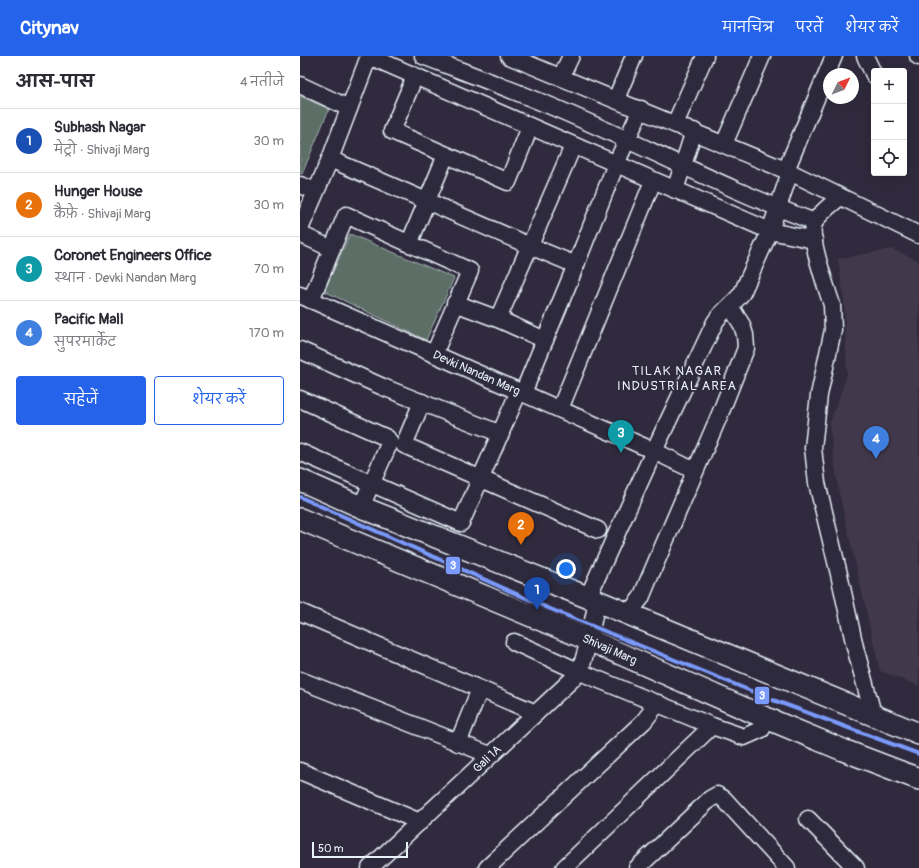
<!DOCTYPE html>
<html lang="hi">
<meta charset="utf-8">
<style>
:root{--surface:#fff;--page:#f2f2f3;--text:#2b2b33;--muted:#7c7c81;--line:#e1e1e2;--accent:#2563eb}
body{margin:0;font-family:Pangolin,"Playpen Sans Deva",sans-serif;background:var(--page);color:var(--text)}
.controls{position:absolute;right:12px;top:12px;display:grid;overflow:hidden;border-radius:4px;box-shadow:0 4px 16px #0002}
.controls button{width:36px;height:36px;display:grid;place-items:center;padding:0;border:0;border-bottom:1px solid var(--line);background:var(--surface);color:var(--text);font:20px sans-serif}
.compass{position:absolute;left:523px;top:12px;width:36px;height:36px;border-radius:50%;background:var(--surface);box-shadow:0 4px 16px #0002;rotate:47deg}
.scale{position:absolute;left:12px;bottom:10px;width:96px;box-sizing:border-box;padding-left:4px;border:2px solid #e8f1f8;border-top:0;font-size:11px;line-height:14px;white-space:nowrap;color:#e8f1f8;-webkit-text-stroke:3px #2f2a3d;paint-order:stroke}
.you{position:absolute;left:266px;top:513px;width:14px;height:14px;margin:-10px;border:3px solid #fff;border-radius:50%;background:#1a73e8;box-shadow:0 0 0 6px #1a73e833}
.badge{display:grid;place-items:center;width:26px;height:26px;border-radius:50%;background:var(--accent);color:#fff;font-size:13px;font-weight:700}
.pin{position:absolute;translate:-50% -33px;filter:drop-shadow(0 1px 2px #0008)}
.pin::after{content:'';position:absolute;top:21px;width:14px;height:12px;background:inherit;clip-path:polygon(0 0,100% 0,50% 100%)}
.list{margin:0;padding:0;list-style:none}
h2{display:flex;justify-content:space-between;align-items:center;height:52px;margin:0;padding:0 16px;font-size:17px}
h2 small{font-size:13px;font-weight:400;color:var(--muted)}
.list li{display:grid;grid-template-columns:26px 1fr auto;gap:12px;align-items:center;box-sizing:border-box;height:64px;padding:0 16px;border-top:1px solid var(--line)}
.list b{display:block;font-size:15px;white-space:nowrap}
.list p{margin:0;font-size:13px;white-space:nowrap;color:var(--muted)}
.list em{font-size:13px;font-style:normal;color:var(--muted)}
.actions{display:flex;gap:8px;padding:12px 16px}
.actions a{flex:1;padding:9px 0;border:1px solid var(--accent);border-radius:4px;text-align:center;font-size:14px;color:var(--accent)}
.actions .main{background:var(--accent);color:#fff}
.icon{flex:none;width:22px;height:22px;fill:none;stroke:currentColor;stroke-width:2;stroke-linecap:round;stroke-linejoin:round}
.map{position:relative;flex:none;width:619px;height:812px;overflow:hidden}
header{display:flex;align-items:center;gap:24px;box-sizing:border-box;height:56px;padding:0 20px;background:var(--accent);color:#fff}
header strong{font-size:19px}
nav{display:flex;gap:22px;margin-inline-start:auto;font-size:14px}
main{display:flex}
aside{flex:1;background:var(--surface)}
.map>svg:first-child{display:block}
.built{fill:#42384b}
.green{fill:#5b6e66;stroke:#a2b0af}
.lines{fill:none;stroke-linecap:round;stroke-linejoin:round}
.minor-casing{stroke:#e8f1f8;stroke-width:19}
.major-casing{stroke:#e8f1f8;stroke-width:24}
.minor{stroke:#2f2a3d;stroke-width:16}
.major{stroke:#2f2a3d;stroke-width:21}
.metro-1-casing{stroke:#2f2a3d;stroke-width:7}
.metro-1{stroke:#7a9afc;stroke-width:4}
.labels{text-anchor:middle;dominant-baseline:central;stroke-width:3.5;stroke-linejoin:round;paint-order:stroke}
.street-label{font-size:12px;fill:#e8f1f8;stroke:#2f2a3d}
.neighbourhood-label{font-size:13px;letter-spacing:1px;fill:#e8f1f8;stroke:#2f2a3d}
.line-badge{stroke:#2f2a3d;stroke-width:1.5}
.badge-label{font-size:11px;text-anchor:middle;font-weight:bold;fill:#fff}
</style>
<header>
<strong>Citynav</strong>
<nav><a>मानचित्र</a><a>परतें</a><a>शेयर करें</a></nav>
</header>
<main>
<aside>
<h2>आस-पास<small>4 नतीजे</small></h2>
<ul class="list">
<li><span class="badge" style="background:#1a4fb4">1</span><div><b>Subhash Nagar</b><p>मेट्रो · Shivaji Marg</p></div><em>30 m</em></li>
<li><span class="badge" style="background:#e8710a">2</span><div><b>Hunger House</b><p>कैफ़े · Shivaji Marg</p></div><em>30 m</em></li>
<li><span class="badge" style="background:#0f9aa8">3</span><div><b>Coronet Engineers Office</b><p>स्थान · Devki Nandan Marg</p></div><em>70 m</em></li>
<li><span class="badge" style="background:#3f7fe0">4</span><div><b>Pacific Mall</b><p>सुपरमार्केट</p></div><em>170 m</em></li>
</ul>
<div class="actions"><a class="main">सहेजें</a><a>शेयर करें</a></div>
</aside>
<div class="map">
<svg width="619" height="812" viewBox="0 0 619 812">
<rect width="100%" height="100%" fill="#2f2a3d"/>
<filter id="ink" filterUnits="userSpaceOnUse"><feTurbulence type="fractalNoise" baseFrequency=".025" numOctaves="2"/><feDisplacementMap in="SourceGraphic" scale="8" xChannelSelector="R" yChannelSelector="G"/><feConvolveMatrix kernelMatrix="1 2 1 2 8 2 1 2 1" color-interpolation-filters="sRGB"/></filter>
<g filter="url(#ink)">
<path class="built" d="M 592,193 L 619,205 L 619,630 L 580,615 L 539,437 L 529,369 L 547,319 L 544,243 L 538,203 Z"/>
<g class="green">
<path d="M 0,40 L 29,53 L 2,118 L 0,117 Z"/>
<path d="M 50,178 L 154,222 L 126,284 L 24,235 Z"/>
</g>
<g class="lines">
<defs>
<g id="minor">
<path d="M 69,0 L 470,175 L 514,184"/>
<path d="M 123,0 C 167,17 210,33 253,51 C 341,88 425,133 515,166"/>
<path d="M 209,0 L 490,116 L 619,179"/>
<path d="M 565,0 L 574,19"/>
<path d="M 618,0 L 619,1"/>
<path d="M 115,20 L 92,75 L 208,126 L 230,71"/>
<path d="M 261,21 L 271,0"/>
<path d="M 0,29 L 49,52"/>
<path d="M 316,43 L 334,0"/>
<path d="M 375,68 L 405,0"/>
<path d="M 424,88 L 462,0"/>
<path d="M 30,103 L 230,190 L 276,209"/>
<path d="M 486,114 L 534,0"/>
<path d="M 0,129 L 16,135"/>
<path d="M 375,134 L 394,75"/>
<path d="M 540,141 C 532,148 519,157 514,167 C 508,181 527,233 532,249 L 533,274 L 519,339 L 513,392 L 517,427 L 539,518 L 555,591 L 573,658"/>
<path d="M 0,173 L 30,103 L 69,0"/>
<path d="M 0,178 L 32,193"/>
<path d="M 109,188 L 146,99"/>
<path id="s1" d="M 0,239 L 354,395 L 395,415"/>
<path d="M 11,244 L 46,159 L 170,215 L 134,298"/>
<path d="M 155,247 L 198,263 L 245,284"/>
<path d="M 198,263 L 273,90"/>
<path d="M 0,294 L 83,331 L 201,378"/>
<path d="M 223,337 L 271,221 L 316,108 L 341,53"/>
<path d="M 0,343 L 87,382 L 89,385 L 89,388 L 61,451"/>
<path d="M 122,346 L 104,389 L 298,474"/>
<path d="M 260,353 L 353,125"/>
<path d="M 0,396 L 161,467 L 219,335"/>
<path d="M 288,541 L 354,395 L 415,266 C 422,255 434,248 442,237 L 470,175 L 490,116"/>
<path d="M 0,556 L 236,657"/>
<path d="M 328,558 L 341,542 L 348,525 L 420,358 L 446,292 L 445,279 L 442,269 L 430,250"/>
<path d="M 214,586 L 280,616 L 412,670 L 444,681 L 462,673 L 466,662"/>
<path d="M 0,624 L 190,699"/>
<path d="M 158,687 L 180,633"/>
<path d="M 0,715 L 120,766"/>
<path d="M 508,763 L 556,812"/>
<path id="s2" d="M 70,812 L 280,616 L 289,584 L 297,545"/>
<path d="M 187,812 L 344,665 L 358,647"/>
<path d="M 264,812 L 412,670"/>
<path d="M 337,812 L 410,743 L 417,739 L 424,743 L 487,812"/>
</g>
<g id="major">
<path d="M 0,424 L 61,451 L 297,545 L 619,678"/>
<path id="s3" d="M 0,463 L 289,584 L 466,662 L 543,694 L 619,723"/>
</g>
</defs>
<use href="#minor" class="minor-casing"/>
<use href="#major" class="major-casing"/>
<use href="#minor" class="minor"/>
<use href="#major" class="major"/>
<defs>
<path id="metro-1" d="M 0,441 L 248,552 L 473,644 L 619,698"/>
</defs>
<use href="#metro-1" class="metro-1-casing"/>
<use href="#metro-1" class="metro-1"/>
</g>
</g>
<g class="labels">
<g class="street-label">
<text stroke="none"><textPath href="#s1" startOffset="193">Devki Nandan Marg</textPath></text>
<text stroke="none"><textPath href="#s3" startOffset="336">Shivaji Marg</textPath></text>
<text stroke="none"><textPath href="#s2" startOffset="160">Gali 1A</textPath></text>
</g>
<g class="neighbourhood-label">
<text x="377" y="315">TILAK NAGAR<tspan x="377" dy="15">INDUSTRIAL AREA</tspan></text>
</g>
</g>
<g class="line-badge">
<rect x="145" y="500" width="16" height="19" rx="4" fill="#7a9afc"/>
<rect x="454" y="630" width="16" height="19" rx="4" fill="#7a9afc"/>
</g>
<g class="badge-label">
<text x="153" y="513">3</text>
<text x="462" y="643">3</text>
</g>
</svg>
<div class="controls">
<button>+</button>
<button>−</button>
<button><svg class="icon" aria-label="locate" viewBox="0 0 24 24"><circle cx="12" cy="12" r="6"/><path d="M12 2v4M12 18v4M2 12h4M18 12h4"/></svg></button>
</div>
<svg class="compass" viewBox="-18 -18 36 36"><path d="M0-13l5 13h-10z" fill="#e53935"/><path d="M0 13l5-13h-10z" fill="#7c7c81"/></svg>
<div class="scale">50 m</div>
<div class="you"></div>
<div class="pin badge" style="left:237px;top:554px;background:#1a4fb4">1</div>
<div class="pin badge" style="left:221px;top:489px;background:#e8710a">2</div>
<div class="pin badge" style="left:321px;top:397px;background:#0f9aa8">3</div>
<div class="pin badge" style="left:576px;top:403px;background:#3f7fe0">4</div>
</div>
</main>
